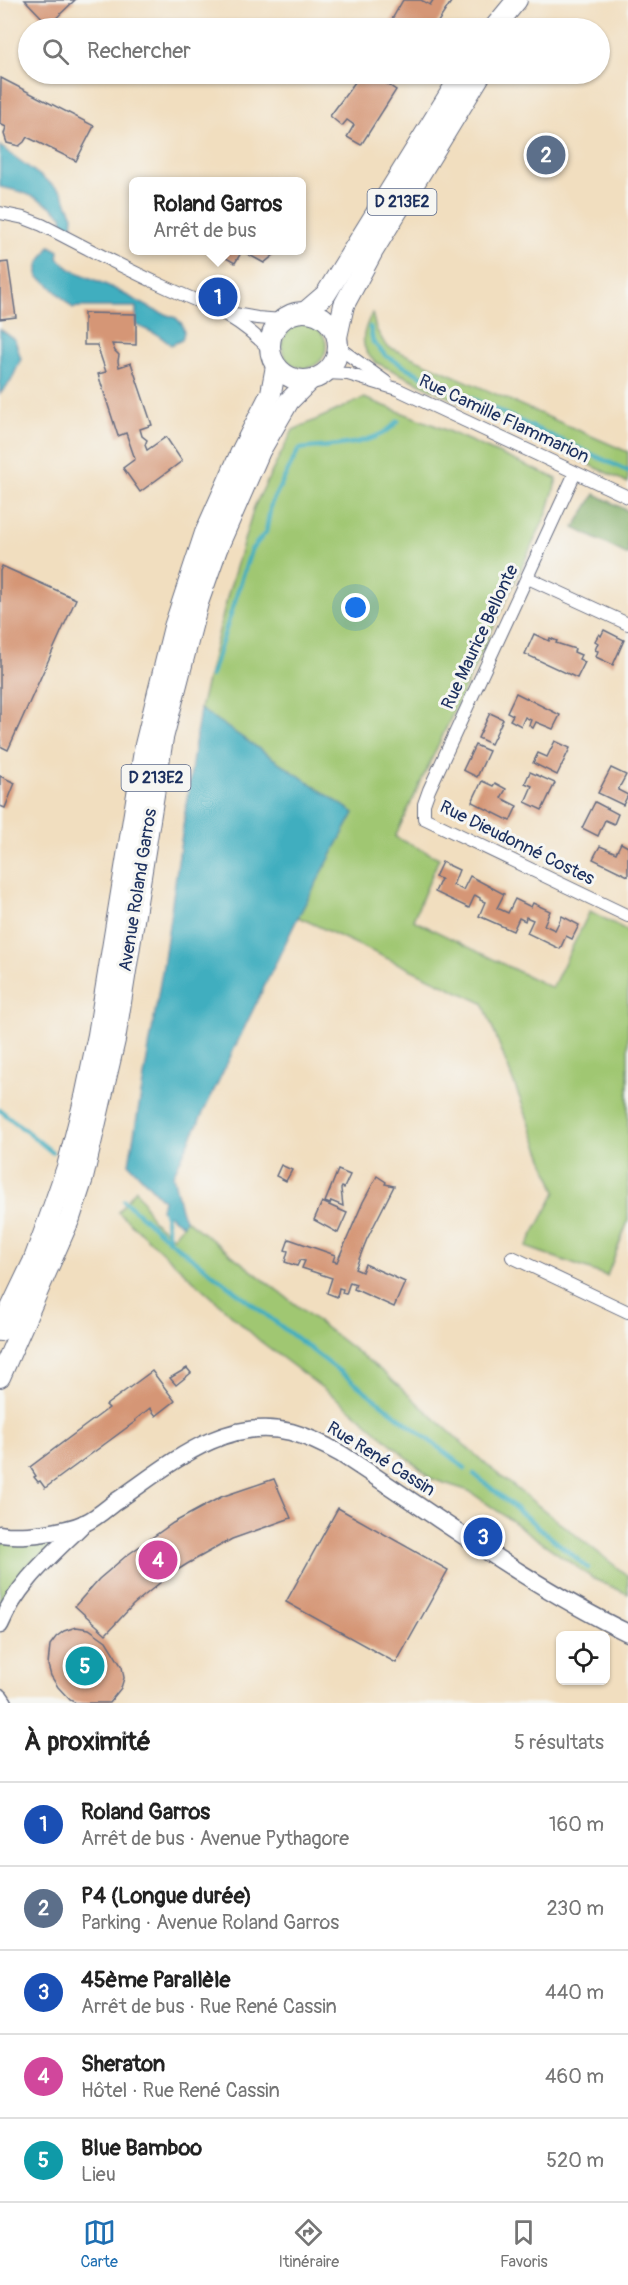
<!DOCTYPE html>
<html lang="fr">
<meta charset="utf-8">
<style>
:root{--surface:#fff;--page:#f2f2f2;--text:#222;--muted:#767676;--line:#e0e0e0;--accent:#1f6fb2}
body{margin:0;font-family:Pangolin,sans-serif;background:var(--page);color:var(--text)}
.controls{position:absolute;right:18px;bottom:18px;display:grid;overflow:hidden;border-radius:9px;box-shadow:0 2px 4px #0004}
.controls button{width:54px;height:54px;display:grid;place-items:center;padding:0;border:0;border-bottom:2px solid var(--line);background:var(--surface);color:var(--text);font:30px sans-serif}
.you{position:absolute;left:356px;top:608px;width:21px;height:21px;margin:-15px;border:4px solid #fff;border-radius:50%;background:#1a73e8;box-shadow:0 0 0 9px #1a73e833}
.badge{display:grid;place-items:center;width:39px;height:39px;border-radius:50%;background:var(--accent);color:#fff;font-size:20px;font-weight:700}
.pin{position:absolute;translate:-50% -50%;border:3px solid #fff;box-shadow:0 2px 6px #0006}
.popup{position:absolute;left:129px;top:177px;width:177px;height:78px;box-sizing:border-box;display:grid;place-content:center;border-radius:9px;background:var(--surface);filter:drop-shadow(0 2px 4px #0005);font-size:20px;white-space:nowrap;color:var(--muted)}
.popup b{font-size:22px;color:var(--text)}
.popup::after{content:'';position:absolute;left:50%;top:100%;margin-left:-12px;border:12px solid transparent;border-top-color:var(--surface)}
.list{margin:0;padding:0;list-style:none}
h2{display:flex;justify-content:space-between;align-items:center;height:78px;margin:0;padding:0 24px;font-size:26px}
h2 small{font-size:20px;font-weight:400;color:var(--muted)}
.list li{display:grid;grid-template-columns:39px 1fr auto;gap:18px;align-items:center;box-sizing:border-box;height:84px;padding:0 24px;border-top:2px solid var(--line)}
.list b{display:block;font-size:22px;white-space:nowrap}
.list p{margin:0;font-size:20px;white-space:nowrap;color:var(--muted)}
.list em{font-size:20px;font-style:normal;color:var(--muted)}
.icon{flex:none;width:33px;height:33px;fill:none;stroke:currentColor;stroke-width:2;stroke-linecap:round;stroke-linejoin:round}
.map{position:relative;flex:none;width:628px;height:1703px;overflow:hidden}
.search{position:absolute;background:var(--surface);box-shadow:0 2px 4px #0004;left:18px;right:18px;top:18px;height:66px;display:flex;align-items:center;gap:15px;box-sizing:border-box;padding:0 21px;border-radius:33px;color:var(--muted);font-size:22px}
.sheet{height:498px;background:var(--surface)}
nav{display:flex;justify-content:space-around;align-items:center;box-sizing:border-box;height:84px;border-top:2px solid var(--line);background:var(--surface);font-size:16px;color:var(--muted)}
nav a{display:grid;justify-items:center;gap:3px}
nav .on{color:var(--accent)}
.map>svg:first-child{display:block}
.green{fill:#a0c772;stroke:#5e7b68;stroke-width:1.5}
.forest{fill:#80ac64;stroke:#4e6e61;stroke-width:1.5}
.water{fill:#41aebf;stroke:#2e6e8e;stroke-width:1.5}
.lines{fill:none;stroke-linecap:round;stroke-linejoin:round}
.stream{stroke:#41aebf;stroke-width:4.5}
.building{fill:#d59676}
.street-casing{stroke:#666c80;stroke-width:14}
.secondary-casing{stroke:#666c80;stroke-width:19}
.primary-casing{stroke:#666c80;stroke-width:22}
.street{stroke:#fff;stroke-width:12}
.secondary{stroke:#fff;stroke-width:16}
.primary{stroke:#fff;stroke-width:20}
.labels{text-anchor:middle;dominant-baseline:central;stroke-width:6;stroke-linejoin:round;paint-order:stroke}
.shield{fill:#f6f6f2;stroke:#5d6b8a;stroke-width:1.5}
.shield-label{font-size:16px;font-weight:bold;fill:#1b2f5e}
.street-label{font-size:18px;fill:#1b2f5e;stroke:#f6f6f2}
</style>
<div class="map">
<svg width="628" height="1703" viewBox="0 0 628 1703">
<rect width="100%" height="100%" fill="#f6f6f2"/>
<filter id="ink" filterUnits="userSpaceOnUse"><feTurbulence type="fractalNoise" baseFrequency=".0167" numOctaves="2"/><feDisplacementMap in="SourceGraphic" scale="12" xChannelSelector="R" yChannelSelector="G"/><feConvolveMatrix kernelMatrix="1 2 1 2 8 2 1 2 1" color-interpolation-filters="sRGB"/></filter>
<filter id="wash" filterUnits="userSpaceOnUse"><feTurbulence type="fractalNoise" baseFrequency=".008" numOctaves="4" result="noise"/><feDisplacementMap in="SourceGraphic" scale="24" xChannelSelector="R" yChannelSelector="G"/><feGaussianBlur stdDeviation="1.35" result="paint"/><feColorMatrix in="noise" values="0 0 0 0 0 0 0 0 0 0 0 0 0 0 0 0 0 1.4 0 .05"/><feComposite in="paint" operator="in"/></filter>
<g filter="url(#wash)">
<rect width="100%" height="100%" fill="#f1debf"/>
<g class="green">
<path d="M 372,313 L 376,329 L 386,346 L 628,452 L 628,483 L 375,362 C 357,346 363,331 372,313 Z"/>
<circle cx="304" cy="346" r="22"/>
<path d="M 364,398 L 434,425 L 557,479 L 547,513 L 395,837 L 439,858 L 413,920 L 552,988 L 590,911 L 628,931 L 628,1221 L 607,1276 L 526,1247 L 556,1192 L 483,1003 L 298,917 L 354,813 L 200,709 L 228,594 L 254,507 L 293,430 Z"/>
<path d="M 136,1189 L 153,1221 L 173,1237 L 183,1225 L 185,1219 L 383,1372 L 489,1467 L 628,1576 L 628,1594 L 594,1579 L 469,1491 L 432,1479 L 353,1411 L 260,1341 L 118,1212 Z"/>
<path d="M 51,1539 L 55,1544 L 0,1614 L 0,1547 L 3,1542 L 10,1544 Z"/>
</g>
<path class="forest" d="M 595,494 L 628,511 L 628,555 L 574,528 Z"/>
<g class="water">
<path d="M 0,146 L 62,192 L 73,216 L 72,229 L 63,225 L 62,216 C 46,200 23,191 0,187 Z"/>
<path d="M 50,246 L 59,251 L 58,258 L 70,269 L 111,287 L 156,311 L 176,318 L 182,324 L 184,332 L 182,340 L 171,345 L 158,335 L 136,325 L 136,307 L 79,307 L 73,308 L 46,282 L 38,277 L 38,265 Z"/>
<path d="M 0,329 L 15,340 L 21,359 L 11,381 L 0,394 Z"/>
<path d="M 200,709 L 354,813 L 298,917 L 173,1175 L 181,1210 L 185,1219 L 183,1225 L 161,1210 L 163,1200 L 129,1164 L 163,966 Z"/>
</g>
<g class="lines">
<g class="stream">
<path d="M 370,327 L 373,342 L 386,356 L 418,374 L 628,471"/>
<path d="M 211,676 L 251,550 L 266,532 L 271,504 L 299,449 C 331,445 376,447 398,421"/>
<path d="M 0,1110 L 52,1152"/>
<path d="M 124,1201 L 169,1240 L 465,1468"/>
<path d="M 164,1207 L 169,1240"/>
<path d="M 474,1474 L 588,1568"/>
</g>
</g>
<g id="blocks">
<g class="building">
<path d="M 25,0 L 75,0 L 49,25 Z"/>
<path d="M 403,0 L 421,0 L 430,5 L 433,0 L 447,0 L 451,2 L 434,28 L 387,28 Z"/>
<path d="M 361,74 L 394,74 L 387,84 L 396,90 L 361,145 L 347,137 L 354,125 L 347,120 L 342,126 L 330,116 Z"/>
<path d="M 1,78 L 94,126 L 76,161 L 27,137 L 24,142 L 19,146 L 7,143 L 4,134 L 6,127 L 0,124 Z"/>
<path d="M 218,250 L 280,250 L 264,263 L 242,251 L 235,263 L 217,253 Z"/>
<path d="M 8,262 L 16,317 L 0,319 L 0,263 Z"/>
<path d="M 84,313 L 136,314 L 136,345 L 112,344 L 115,351 L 119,355 L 118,361 L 119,367 L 131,363 L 152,425 L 140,429 L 142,436 L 147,440 L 145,445 L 147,450 L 166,437 L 182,461 L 140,492 L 123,468 L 135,459 L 126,433 L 118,436 L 98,374 L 106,372 L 97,345 L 84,345 Z"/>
<path d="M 2,566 L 76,599 L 8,750 L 0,746 L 0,571 Z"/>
<path d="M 604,630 L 624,640 L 613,665 L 596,657 L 598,651 L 595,650 L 598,643 L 595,641 L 599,634 L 601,636 Z"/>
<path d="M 534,634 L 549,641 L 550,638 L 557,641 L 556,643 L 575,649 L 574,652 L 581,655 L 579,659 L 585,662 L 577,678 L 525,654 Z"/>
<path d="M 516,693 L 560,715 L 553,729 L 536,722 L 533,728 L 529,725 L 531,720 L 525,717 L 521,726 L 510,720 L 513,715 L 507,712 Z"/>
<path d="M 490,713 L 503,719 L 491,744 L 478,738 Z"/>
<path d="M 555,741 L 570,748 L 557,775 L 533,763 L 538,753 L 547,757 Z"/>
<path d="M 475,745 L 489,751 L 477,777 L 463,770 Z"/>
<path d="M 611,768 L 626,775 L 618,790 L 628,795 L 623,805 L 598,793 Z"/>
<path d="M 530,772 L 555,783 L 542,810 L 525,802 L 532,786 L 525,783 Z"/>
<path d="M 0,776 L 15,783 L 5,808 L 0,806 Z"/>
<path d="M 482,781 L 493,786 L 495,783 L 506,789 L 501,798 L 517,806 L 510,821 L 472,802 Z"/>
<path d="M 595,802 L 618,814 L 614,824 L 605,820 L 598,836 L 582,828 Z"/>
<path d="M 621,843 L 628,847 L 628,876 L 593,859 L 600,846 L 616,853 Z"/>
<path d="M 442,862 L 459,870 L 453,885 L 463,890 L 470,876 L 504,894 L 497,908 L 508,913 L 515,899 L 531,907 L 533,903 L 550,911 L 544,925 L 555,930 L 562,916 L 579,925 L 572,939 L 566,936 L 560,949 L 527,933 L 533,920 L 526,917 L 525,921 L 519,918 L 513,931 L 479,916 L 485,902 L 480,900 L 480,898 L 475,895 L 469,908 L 435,892 L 441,879 L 435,877 Z"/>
<path d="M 281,1165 L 292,1170 L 286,1181 L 276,1176 Z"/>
<path d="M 338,1170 L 350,1175 L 344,1188 L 342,1187 L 341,1189 L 343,1206 L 331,1201 L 330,1204 L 325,1202 Z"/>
<path d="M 377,1176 L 386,1182 L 385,1184 L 394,1186 L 367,1239 L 355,1269 L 362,1272 L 365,1264 L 405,1282 L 394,1307 L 354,1289 L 356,1284 L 350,1282 L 346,1294 L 342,1293 L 343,1289 L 339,1288 L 337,1297 L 327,1293 L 332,1278 L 302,1268 L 305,1261 L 300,1260 L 297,1266 L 285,1262 L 288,1251 L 285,1250 L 289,1239 L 335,1255 L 333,1261 L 337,1262 L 363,1202 Z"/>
<path d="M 322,1202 L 347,1213 L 338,1233 L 314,1220 Z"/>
<path d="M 187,1368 L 191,1373 L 176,1385 L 170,1378 Z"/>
<path d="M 152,1371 L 175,1401 L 156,1416 L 150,1408 L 135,1420 L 136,1421 L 45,1488 L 40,1481 L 38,1482 L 34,1477 L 36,1476 L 30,1467 L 109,1408 L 106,1405 Z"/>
<path d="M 274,1479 L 291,1518 L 232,1539 L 187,1564 L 168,1576 L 133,1605 L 106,1634 L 75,1606 L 99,1579 L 126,1556 L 173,1523 L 221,1497 Z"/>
<path d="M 338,1508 L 448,1570 L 396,1663 L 286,1602 Z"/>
<path d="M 76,1627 L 89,1629 L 106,1641 L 122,1667 L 124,1678 L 121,1688 L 109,1703 L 76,1703 L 70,1700 L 58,1687 L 51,1676 L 48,1665 L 50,1645 L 56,1637 L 64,1631 Z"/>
</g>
</g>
</g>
<g filter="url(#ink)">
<use href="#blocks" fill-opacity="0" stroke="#666c80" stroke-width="1.5"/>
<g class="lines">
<defs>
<g id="street">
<path d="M 0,213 L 24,218 L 42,225 C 81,245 118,265 157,283 C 203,305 233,311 270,350"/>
<path d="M 229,313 L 257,318 L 282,320"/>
<path d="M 339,348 L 386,382"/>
<path d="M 326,373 L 348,374 L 397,389 L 628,497"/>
<path d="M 575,473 L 429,790 L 424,804 L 424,818 L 628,916"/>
<path d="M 528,578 L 628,624"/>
<path d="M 512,1257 L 628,1312"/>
</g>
<g id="secondary">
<path d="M 0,1534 C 22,1538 65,1532 85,1523 C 96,1518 106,1509 115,1502 C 167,1467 223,1415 291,1432 C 309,1437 325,1445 341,1454 C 435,1515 527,1584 628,1633"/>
<path d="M 0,1625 C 18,1582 52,1555 84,1523"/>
<path d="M 0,1697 L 4,1703"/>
</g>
<g id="primary">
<path d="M 494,28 L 517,0"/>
<circle cx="304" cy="346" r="34"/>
<path d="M 305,312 L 326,294 L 462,74"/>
<path d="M 337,337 L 344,305 L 373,251 L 481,74"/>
<path d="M 0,1331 L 33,1262 L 51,1213 L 67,1167 L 85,1097 L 98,1035 L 145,745 L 174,627 L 205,533 L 241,452 L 271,393 L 276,366"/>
<path d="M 0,1377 L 70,1218 L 83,1178 L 115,1040 L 163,738 L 198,603 L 217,549 L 260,451 L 289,401 L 310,380"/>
</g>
</defs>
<use href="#street" class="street-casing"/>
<use href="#secondary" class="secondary-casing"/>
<use href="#primary" class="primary-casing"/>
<use href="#street" class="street"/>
<use href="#secondary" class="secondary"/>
<use href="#primary" class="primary"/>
</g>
</g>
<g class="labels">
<g class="shield">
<rect x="367.5" y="189" width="69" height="26" rx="4.5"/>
<rect x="121.5" y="765" width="69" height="26" rx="4.5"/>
</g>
<g class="shield-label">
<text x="402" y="202">D 213E2</text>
<text x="156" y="778">D 213E2</text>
</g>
<g class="street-label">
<text transform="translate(504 419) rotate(25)">Rue Camille Flammarion</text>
<text transform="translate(480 637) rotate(-65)">Rue Maurice Bellonte</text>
<text transform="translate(517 843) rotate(26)">Rue Dieudonné Costes</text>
<text transform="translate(138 890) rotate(-81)">Avenue Roland Garros</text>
<text transform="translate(381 1459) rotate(32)">Rue René Cassin</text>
</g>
</g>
</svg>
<div class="controls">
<button><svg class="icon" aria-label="locate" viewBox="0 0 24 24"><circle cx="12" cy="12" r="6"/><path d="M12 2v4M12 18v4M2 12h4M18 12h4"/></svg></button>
</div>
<div class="you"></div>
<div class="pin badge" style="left:218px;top:297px;background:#1a4fb4">1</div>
<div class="popup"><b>Roland Garros</b>Arrêt de bus</div>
<div class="pin badge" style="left:546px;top:155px;background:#5c6f8a">2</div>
<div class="pin badge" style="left:483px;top:1537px;background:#1a4fb4">3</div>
<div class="pin badge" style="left:158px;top:1560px;background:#d1479c">4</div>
<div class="pin badge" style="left:85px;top:1666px;background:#0f9aa8">5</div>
<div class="search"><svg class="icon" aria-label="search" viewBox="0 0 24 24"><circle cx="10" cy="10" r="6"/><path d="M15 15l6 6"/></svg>Rechercher</div>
</div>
<section class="sheet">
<h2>À proximité<small>5 résultats</small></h2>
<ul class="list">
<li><span class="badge" style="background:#1a4fb4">1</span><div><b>Roland Garros</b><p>Arrêt de bus · Avenue Pythagore</p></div><em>160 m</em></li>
<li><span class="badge" style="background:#5c6f8a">2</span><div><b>P4 (Longue durée)</b><p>Parking · Avenue Roland Garros</p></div><em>230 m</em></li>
<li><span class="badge" style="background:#1a4fb4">3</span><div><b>45ème Parallèle</b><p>Arrêt de bus · Rue René Cassin</p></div><em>440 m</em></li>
<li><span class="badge" style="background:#d1479c">4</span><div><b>Sheraton</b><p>Hôtel · Rue René Cassin</p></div><em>460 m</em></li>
<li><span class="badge" style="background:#0f9aa8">5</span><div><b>Blue Bamboo</b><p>Lieu</p></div><em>520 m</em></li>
</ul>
</section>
<nav>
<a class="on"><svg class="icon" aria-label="map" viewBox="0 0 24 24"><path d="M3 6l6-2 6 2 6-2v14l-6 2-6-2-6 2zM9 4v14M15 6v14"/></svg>Carte</a>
<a><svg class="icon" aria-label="directions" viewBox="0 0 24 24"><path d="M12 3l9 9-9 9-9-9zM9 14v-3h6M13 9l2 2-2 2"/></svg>Itinéraire</a>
<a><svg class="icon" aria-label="saved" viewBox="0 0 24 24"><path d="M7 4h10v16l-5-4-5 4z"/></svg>Favoris</a>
</nav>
